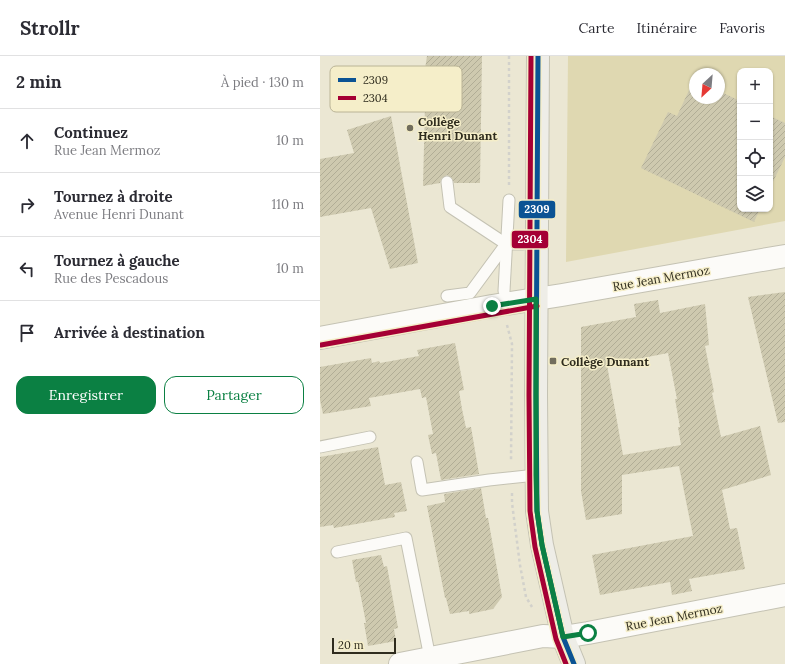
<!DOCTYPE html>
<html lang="fr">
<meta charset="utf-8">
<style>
:root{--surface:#fff;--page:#f2f2f3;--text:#2b2b33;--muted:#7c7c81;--line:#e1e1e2;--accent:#0b8043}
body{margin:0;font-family:Lora,serif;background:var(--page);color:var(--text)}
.controls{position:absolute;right:12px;top:12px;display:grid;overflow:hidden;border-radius:8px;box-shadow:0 1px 3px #0004}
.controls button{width:36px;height:36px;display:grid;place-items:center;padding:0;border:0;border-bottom:1px solid var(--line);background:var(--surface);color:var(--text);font:20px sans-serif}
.compass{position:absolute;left:369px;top:12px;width:36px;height:36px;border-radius:50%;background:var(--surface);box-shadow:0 1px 3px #0004;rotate:206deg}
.scale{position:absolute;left:12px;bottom:10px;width:64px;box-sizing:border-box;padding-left:4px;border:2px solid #2f2c1e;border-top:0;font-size:11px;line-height:14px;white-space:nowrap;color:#2f2c1e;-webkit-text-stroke:3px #f5eec9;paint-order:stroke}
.stop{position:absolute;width:12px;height:12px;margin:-9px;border:3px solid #0b8043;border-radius:50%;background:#fff}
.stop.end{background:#0b8043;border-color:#fff;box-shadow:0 1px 4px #0008}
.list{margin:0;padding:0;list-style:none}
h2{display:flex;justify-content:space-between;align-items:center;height:52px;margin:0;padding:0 16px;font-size:17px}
h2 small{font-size:13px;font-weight:400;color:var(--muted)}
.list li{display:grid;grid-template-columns:26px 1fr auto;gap:12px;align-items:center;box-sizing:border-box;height:64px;padding:0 16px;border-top:1px solid var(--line)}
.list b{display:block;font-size:15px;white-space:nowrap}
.list p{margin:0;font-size:13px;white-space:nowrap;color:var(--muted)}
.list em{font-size:13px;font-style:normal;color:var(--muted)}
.actions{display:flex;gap:8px;padding:12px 16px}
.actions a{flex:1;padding:9px 0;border:1px solid var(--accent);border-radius:12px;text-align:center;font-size:14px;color:var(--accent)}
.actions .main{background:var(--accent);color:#fff}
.icon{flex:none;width:22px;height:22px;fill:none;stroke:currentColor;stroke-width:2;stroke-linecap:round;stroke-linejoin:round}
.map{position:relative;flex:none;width:465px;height:608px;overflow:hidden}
header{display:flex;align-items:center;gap:24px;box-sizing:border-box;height:56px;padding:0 20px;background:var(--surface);border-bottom:1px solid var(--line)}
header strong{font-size:19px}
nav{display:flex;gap:22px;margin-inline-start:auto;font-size:14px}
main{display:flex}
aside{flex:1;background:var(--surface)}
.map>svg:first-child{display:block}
.garden{fill:#dfd8b1;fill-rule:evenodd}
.building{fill:url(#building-hatch);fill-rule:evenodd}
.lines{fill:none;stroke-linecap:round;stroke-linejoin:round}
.lane-casing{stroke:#c4c2b3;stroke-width:13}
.street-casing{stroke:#c4c2b3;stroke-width:24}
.secondary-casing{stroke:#c4c2b3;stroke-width:24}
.path{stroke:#d2d1cb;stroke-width:2.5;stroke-dasharray:3 3;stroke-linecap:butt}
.lane{stroke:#fcfbf8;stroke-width:11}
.street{stroke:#fcfbf8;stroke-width:22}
.secondary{stroke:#eeede7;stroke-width:22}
.bus-1-casing{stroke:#f5eec9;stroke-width:8}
.bus-2-casing{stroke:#f5eec9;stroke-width:8}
.bus-1{stroke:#0b5394;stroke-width:5}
.bus-2{stroke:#a50034;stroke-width:5}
.route{stroke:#0b8043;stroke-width:5}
.poi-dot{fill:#716d5d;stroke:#f5eec9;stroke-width:1.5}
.labels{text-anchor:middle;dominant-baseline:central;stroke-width:3;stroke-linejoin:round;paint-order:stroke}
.poi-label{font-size:12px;font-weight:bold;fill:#2f2c1e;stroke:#f5eec9;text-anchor:start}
.street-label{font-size:12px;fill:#2f2c1e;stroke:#f5eec9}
.key{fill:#f5eec9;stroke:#bab496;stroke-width:1}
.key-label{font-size:11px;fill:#2f2c1e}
.line-badge{stroke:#f5eec9;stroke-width:1.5}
.badge-label{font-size:11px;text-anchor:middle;font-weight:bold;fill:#fff}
</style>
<header>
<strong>Strollr</strong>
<nav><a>Carte</a><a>Itinéraire</a><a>Favoris</a></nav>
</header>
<main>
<aside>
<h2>2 min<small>À pied · 130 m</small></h2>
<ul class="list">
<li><svg class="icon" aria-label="ahead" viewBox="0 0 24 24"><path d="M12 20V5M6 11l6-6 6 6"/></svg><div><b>Continuez</b><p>Rue Jean Mermoz</p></div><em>10 m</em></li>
<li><svg class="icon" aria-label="right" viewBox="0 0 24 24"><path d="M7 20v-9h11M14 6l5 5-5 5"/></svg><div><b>Tournez à droite</b><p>Avenue Henri Dunant</p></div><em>110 m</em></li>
<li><svg class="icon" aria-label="left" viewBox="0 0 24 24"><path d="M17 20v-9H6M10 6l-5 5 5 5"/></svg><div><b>Tournez à gauche</b><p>Rue des Pescadous</p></div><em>10 m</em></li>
<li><svg class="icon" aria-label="arrive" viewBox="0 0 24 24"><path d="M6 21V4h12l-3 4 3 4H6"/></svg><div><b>Arrivée à destination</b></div></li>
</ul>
<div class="actions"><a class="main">Enregistrer</a><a>Partager</a></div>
</aside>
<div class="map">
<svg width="465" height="608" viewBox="0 0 465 608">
<defs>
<pattern id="building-hatch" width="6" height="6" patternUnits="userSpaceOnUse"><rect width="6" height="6" fill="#cec9af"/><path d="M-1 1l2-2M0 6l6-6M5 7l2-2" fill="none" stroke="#b1ad96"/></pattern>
</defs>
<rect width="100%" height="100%" fill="#ebe7d3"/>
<path class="garden" d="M 248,0 L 465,0 L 465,165 L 246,206 ZM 420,15 L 450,15 L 450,153 L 420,153 ZM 375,18 L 399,18 L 399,42 L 375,42 Z"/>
<g class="building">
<path d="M 107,0 L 162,0 L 160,127 L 134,127 L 132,122 L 127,119 L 121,123 L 120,127 L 103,130 L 105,49 L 103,27 Z"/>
<path d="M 370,32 L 375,33 L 375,42 L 399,42 L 399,35 L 420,45 L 420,153 L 440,153 L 434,166 L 321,112 L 348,56 L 357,60 Z"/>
<path d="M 71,60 L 98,207 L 70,213 L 51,152 L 0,161 L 0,103 L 34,97 L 27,74 Z"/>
<path d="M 450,60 L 465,67 L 465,101 L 450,132 Z"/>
<path d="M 465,236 L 465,366 L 458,367 L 428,241 Z"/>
<path d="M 338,244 L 340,257 L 385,248 L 389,289 L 385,290 L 394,336 L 392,337 L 401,381 L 440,370 L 451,419 L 402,434 L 410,473 L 417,472 L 425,513 L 369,523 L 372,535 L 352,539 L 350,526 L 280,539 L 272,499 L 373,480 L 359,410 L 302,419 L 302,458 L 266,464 L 261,435 L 261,271 L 316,261 L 314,248 ZM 348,297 L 357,343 L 355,343 L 360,371 L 358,371 L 361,389 L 303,399 L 287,309 Z"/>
<path d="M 135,287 L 144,334 L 139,335 L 142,353 L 146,372 L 151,371 L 159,418 L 121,424 L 116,397 L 112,398 L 108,379 L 113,378 L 106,341 L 102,342 L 100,333 L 49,342 L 51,350 L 3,358 L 0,344 L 0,311 L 51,302 L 52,307 L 59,305 L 60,307 L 99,300 L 97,294 Z"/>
<path d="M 58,391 L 65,429 L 81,426 L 87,455 L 74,457 L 75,461 L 14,472 L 13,469 L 0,471 L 0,401 Z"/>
<path d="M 161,432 L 166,462 L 168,462 L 182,541 L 173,553 L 149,558 L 149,555 L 130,558 L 126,542 L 125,542 L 107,450 L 125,446 L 124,438 Z"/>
<path d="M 61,499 L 64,511 L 67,510 L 78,572 L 74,573 L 76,585 L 48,590 L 44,567 L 46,567 L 38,526 L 36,526 L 32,504 Z"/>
</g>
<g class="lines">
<defs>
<g id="lane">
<path d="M 127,126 L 130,151 L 186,188 L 203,188"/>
<path d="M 184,235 L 189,144"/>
<path d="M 127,240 L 150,237 L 186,188"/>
<path d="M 0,391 L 50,381"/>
<path d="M 97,406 L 102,434 L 169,424 L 216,419"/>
<path d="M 17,496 L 86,482 L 110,602"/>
</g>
<g id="street">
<path d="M 0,282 L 172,250 L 242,239 L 465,200"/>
<path d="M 80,608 L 223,580 L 243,581 L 268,577 L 465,539"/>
</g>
<path id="secondary" d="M 218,0 L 216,339 L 217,455 L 222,489 L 243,581 L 254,608"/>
</defs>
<use href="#lane" class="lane-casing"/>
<use href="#street" class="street-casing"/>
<use href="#secondary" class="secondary-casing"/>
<g class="path">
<path d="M 189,129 L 189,0"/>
<path d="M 187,269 L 192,288 L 191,406"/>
<path d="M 192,437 L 192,447 L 200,509 L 206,541 L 212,551"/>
</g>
<use href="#lane" class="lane"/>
<use href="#street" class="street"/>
<use href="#secondary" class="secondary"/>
<defs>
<path id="bus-1" d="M 218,0 L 216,339 L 217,455 L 222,489 L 243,581 L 254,608"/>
<g id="bus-2">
<path d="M 211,0 L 209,339 L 210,455 L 215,491 L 236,583 L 246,608"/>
<path d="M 1,289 L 217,250"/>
</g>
</defs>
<use href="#bus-1" class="bus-1-casing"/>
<use href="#bus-2" class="bus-2-casing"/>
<use href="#bus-1" class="bus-1"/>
<use href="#bus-2" class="bus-2"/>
</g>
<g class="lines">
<path class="route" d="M 172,250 L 216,243 L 216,419 L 217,455 L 222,489 L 243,581 L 268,577"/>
</g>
<g class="poi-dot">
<circle cx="90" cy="72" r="4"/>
<rect x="229" y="301" width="8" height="8" rx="2"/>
</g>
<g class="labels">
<g class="poi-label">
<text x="98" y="65">Collège<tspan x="98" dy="14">Henri Dunant</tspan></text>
<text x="241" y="305">Collège Dunant</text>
</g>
<g class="street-label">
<text transform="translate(341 222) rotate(-10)">Rue Jean Mermoz</text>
<text transform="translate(354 561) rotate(-11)">Rue Jean Mermoz</text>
</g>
</g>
<rect x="10" y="10" width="132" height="46" rx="6" class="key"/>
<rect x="18" y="22" width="18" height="4" fill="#0b5394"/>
<rect x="18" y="40" width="18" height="4" fill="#a50034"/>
<g class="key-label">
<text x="43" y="28">2309</text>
<text x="43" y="46">2304</text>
</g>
<g class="line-badge">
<rect x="198" y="144" width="38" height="19" rx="4" fill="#0b5394"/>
<rect x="191" y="174" width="38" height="19" rx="4" fill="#a50034"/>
</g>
<g class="badge-label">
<text x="217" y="157">2309</text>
<text x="210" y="187">2304</text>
</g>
</svg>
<div class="controls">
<button>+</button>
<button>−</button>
<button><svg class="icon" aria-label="locate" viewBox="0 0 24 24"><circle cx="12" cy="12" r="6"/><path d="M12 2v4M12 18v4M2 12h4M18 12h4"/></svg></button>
<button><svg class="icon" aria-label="layers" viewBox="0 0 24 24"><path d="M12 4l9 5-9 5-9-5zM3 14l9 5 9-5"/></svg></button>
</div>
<svg class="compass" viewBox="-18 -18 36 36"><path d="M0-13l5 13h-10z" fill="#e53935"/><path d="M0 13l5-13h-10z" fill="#7c7c81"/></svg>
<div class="scale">20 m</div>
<div class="stop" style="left:268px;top:577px"></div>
<div class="stop end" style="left:172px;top:250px"></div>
</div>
</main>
